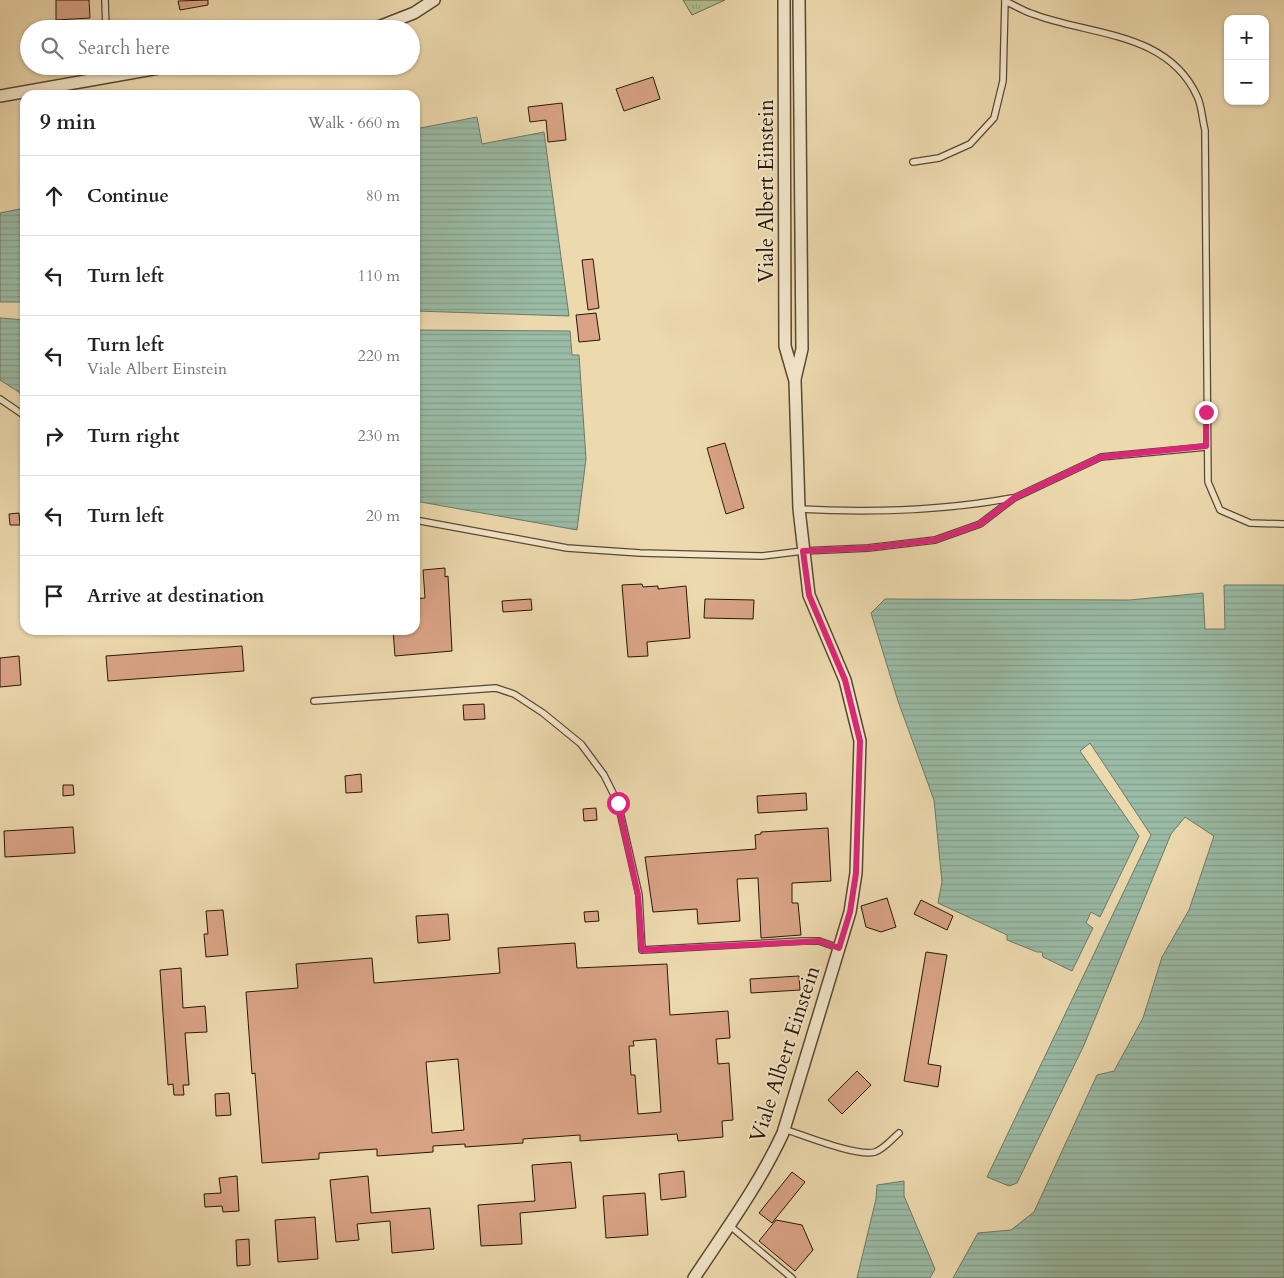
<!DOCTYPE html>
<meta charset="utf-8">
<style>
:root{--surface:#fff;--page:#f6f6f6;--text:#222;--muted:#767676;--line:#e0e0e0}
body{margin:0;font-family:Cardo,serif;background:var(--page);color:var(--text)}
.controls{position:absolute;right:15px;top:15px;display:grid;overflow:hidden;border-radius:10px;box-shadow:0 1px 4px #0004}
.controls button{width:45px;height:45px;display:grid;place-items:center;padding:0;border:0;border-bottom:1px solid var(--line);background:var(--surface);color:var(--text);font:25px sans-serif}
.stop{position:absolute;width:15px;height:15px;margin:-11px;border:4px solid #db2777;border-radius:50%;background:#fff}
.stop.end{background:#db2777;border-color:#fff;box-shadow:0 1px 5px #0008}
.list{margin:0;padding:0;list-style:none}
h2{display:flex;justify-content:space-between;align-items:center;height:65px;margin:0;padding:0 20px;font-size:21px}
h2 small{font-size:16px;font-weight:400;color:var(--muted)}
.list li{display:grid;grid-template-columns:32px 1fr auto;gap:15px;align-items:center;box-sizing:border-box;height:80px;padding:0 20px;border-top:1px solid var(--line)}
.list b{display:block;font-size:19px;white-space:nowrap}
.list p{margin:0;font-size:16px;white-space:nowrap;color:var(--muted)}
.list em{font-size:16px;font-style:normal;color:var(--muted)}
.icon{flex:none;width:28px;height:28px;fill:none;stroke:currentColor;stroke-width:2;stroke-linecap:round;stroke-linejoin:round}
.map{position:relative;flex:none;width:1284px;height:1278px;overflow:hidden}
.search{position:absolute;background:var(--surface);box-shadow:0 1px 4px #0004;left:20px;top:20px;width:400px;height:55px;display:flex;align-items:center;gap:12px;box-sizing:border-box;padding:0 18px;border-radius:28px;color:var(--muted);font-size:19px}
.panel{position:absolute;background:var(--surface);box-shadow:0 1px 4px #0004;left:20px;top:90px;width:400px;height:545px;border-radius:15px}
.map>svg:first-child{display:block}
.grass{fill:url(#grass-tufts);stroke:#6c6c4b}
.water{fill:url(#water-rules);stroke:#6c7a66}
.building{fill:#d9a385;stroke:#271807;fill-rule:evenodd}
.lines{fill:none;stroke-linecap:round;stroke-linejoin:round}
.lane-casing{stroke:#584831;stroke-width:8}
.street-casing{stroke:#584831;stroke-width:14}
.lane{stroke:#f3e6ca;stroke-width:5.5}
.street{stroke:#f3e6ca;stroke-width:11}
.route{stroke:#db2777;stroke-width:6}
.labels{text-anchor:middle;dominant-baseline:central;stroke-width:4;stroke-linejoin:round;paint-order:stroke}
.street-label{font-size:21px;fill:#271807;stroke:#f3e6ca}
</style>
<div class="map">
<svg width="1284" height="1278" viewBox="0 0 1284 1278">
<defs>
<pattern id="grass-tufts" width="24" height="20" patternUnits="userSpaceOnUse" patternTransform="scale(1.25)"><rect width="24" height="20" fill="#b2c08f"/><path d="M3 7l-1-3M5 7V3M7 7l1-3M15 17l-1-3M17 17v-4M19 17l1-3" fill="none" stroke="#99a47a"/></pattern>
<pattern id="water-rules" width="6" height="5" patternUnits="userSpaceOnUse" patternTransform="scale(1.25)"><rect width="6" height="5" fill="#9abba6"/><path d="M0 2.5h6" fill="none" stroke="#85a08d"/></pattern>
</defs>
<rect width="100%" height="100%" fill="#edd9ae"/>
<filter id="stains"><feTurbulence type="fractalNoise" baseFrequency=".004" numOctaves="4"/><feColorMatrix values="0 0 0 0 .2 0 0 0 0 .09 0 0 0 0 .02 0 0 0 .5 -.17"/></filter>
<radialGradient id="worn" r=".72"><stop offset=".6" stop-color="#630" stop-opacity="0"/><stop offset="1" stop-color="#630" stop-opacity=".3"/></radialGradient>
<path class="grass" d="M 683,0 L 725,0 L 692,15 Z"/>
<g class="water">
<path d="M 477,117 L 482,144 L 544,132 L 569,316 L 415,311 L 415,129 Z"/>
<path d="M 25,208 L 25,302 L 0,302 L 0,213 Z"/>
<path d="M 0,318 L 25,320 L 25,396 L 0,380 Z"/>
<path d="M 415,330 L 570,331 L 572,355 L 579,355 L 586,459 L 577,530 L 415,501 Z"/>
<path d="M 1224,585 L 1284,585 L 1284,1278 L 953,1278 L 978,1233 L 1011,1230 L 1034,1212 L 1097,1075 L 1114,1071 L 1143,1018 L 1162,957 L 1189,910 L 1214,836 L 1185,817 L 1171,834 L 1084,1045 L 1017,1183 L 1009,1186 L 987,1177 L 1151,835 L 1090,743 L 1080,751 L 1139,836 L 1100,917 L 1091,912 L 1086,923 L 1093,928 L 1072,971 L 1043,957 L 1042,952 L 1037,952 L 1007,940 L 1007,935 L 938,903 L 942,882 L 934,800 L 898,701 L 871,613 L 885,599 L 1130,600 L 1203,593 L 1205,629 L 1225,629 Z"/>
<path d="M 904,1181 L 904,1196 L 935,1269 L 930,1278 L 857,1278 L 876,1199 L 877,1185 Z"/>
</g>
<g class="building">
<path d="M 56,0 L 89,0 L 90,18 L 56,20 Z"/>
<path d="M 208,0 L 208,5 L 180,10 L 178,1 Z"/>
<path d="M 653,77 L 660,99 L 624,111 L 616,89 Z"/>
<path d="M 562,103 L 566,140 L 548,142 L 546,120 L 530,122 L 528,107 Z"/>
<path d="M 593,259 L 599,308 L 588,310 L 582,260 Z"/>
<path d="M 596,313 L 600,340 L 579,342 L 576,315 Z"/>
<path d="M 725,443 L 744,508 L 726,514 L 707,448 Z"/>
<path d="M 19,513 L 20,525 L 10,525 L 9,514 Z"/>
<path d="M 445,568 L 445,577 L 448,576 L 452,651 L 395,656 L 393,630 L 415,630 L 415,599 L 425,598 L 423,570 Z"/>
<path d="M 642,584 L 643,587 L 658,586 L 658,589 L 686,586 L 690,638 L 647,642 L 648,656 L 628,657 L 622,585 Z"/>
<path d="M 531,599 L 532,610 L 503,612 L 502,601 Z"/>
<path d="M 705,599 L 754,600 L 753,619 L 704,618 Z"/>
<path d="M 242,646 L 244,671 L 108,681 L 106,656 Z"/>
<path d="M 19,656 L 21,685 L 0,687 L 0,658 Z"/>
<path d="M 484,704 L 485,719 L 464,720 L 463,705 Z"/>
<path d="M 361,774 L 362,792 L 346,793 L 345,776 Z"/>
<path d="M 63,785 L 73,785 L 74,795 L 63,796 Z"/>
<path d="M 806,793 L 807,810 L 758,813 L 757,796 Z"/>
<path d="M 596,808 L 597,820 L 584,821 L 583,809 Z"/>
<path d="M 73,827 L 75,853 L 5,857 L 4,831 Z"/>
<path d="M 828,828 L 831,881 L 792,883 L 792,903 L 798,903 L 801,935 L 761,938 L 758,878 L 737,879 L 740,921 L 698,924 L 697,909 L 653,912 L 645,857 L 756,849 L 755,835 L 761,834 L 761,832 Z"/>
<path d="M 887,898 L 896,927 L 881,932 L 866,927 L 861,906 Z"/>
<path d="M 921,900 L 953,916 L 947,930 L 914,914 Z"/>
<path d="M 223,910 L 228,955 L 206,957 L 204,934 L 208,934 L 206,911 Z"/>
<path d="M 598,911 L 599,921 L 585,922 L 584,912 Z"/>
<path d="M 448,914 L 450,940 L 418,943 L 416,916 Z"/>
<path d="M 575,943 L 577,968 L 667,964 L 670,1015 L 728,1011 L 730,1038 L 716,1039 L 718,1064 L 729,1063 L 733,1120 L 722,1121 L 723,1137 L 678,1141 L 677,1134 L 580,1141 L 580,1135 L 523,1139 L 523,1143 L 465,1147 L 465,1144 L 433,1146 L 433,1152 L 377,1156 L 377,1149 L 319,1153 L 319,1159 L 262,1163 L 255,1073 L 252,1074 L 246,992 L 298,988 L 296,964 L 372,958 L 374,983 L 500,973 L 498,948 ZM 656,1039 L 661,1112 L 638,1114 L 635,1075 L 631,1075 L 629,1046 L 634,1046 L 633,1041 ZM 458,1059 L 464,1130 L 432,1133 L 426,1062 Z"/>
<path d="M 926,952 L 947,955 L 928,1064 L 941,1066 L 938,1087 L 904,1081 Z"/>
<path d="M 181,968 L 183,1008 L 205,1006 L 207,1032 L 185,1033 L 189,1085 L 183,1085 L 184,1095 L 174,1095 L 173,1084 L 168,1085 L 160,970 Z"/>
<path d="M 799,976 L 800,990 L 751,993 L 750,979 Z"/>
<path d="M 857,1071 L 871,1085 L 842,1114 L 828,1100 Z"/>
<path d="M 229,1093 L 231,1115 L 216,1116 L 215,1094 Z"/>
<path d="M 571,1162 L 576,1208 L 520,1213 L 522,1244 L 481,1246 L 478,1205 L 535,1201 L 532,1165 Z"/>
<path d="M 684,1171 L 686,1197 L 661,1200 L 659,1174 Z"/>
<path d="M 792,1172 L 805,1182 L 772,1223 L 759,1213 Z"/>
<path d="M 237,1176 L 239,1211 L 223,1212 L 222,1206 L 205,1207 L 204,1194 L 221,1193 L 219,1178 Z"/>
<path d="M 368,1176 L 371,1213 L 430,1208 L 434,1249 L 392,1253 L 390,1221 L 357,1224 L 359,1240 L 336,1242 L 330,1180 Z"/>
<path d="M 645,1193 L 648,1235 L 606,1238 L 603,1196 Z"/>
<path d="M 315,1217 L 318,1259 L 278,1262 L 275,1220 Z"/>
<path d="M 776,1220 L 802,1225 L 813,1250 L 795,1271 L 759,1241 Z"/>
<path d="M 249,1239 L 250,1265 L 237,1266 L 236,1240 Z"/>
</g>
<g class="lines">
<defs>
<g id="lane">
<path d="M 105,0 L 106,29"/>
<path d="M 1005,1 C 1014,5 1023,11 1033,14 C 1091,36 1167,31 1197,96 C 1202,106 1202,119 1205,130 L 1208,482 L 1220,510 L 1250,523 L 1284,524"/>
<path d="M 107,66 L 108,77"/>
<path d="M 913,162 L 939,158 L 970,144 L 994,118 L 1003,81 L 1005,0"/>
<path d="M 0,399 L 25,416"/>
<path d="M 799,509 C 871,513 941,511 1012,498"/>
<path d="M 415,520 L 567,548 L 640,553 L 762,556 L 803,551 L 868,548 L 935,540 L 980,524 L 1014,498 L 1101,457 L 1206,447"/>
<path d="M 314,701 L 496,688 L 514,694 L 543,713 L 581,744 L 604,775 L 618,803 L 639,895 L 642,950 L 803,941 L 819,941 L 839,948"/>
<path d="M 784,1129 C 803,1135 857,1157 875,1152 C 884,1149 892,1139 899,1133"/>
<path d="M 729,1225 L 792,1278"/>
</g>
<g id="street">
<path d="M 373,29 L 414,13 L 434,0"/>
<path d="M 0,96 L 170,66"/>
<path d="M 795,379 L 802,349 L 799,0"/>
<path d="M 694,1278 C 725,1231 759,1185 783,1133 L 850,912 L 856,873 L 860,741 L 845,680 L 809,595 L 799,509 L 795,381 L 785,346 L 784,0"/>
</g>
</defs>
<use href="#lane" class="lane-casing"/>
<use href="#street" class="street-casing"/>
<use href="#lane" class="lane"/>
<use href="#street" class="street"/>
</g>
<g class="lines">
<path class="route" d="M 618,803 L 638,895 L 642,950 L 803,942 L 819,941 L 839,948 L 850,912 L 856,873 L 860,741 L 845,680 L 809,595 L 803,551 L 868,548 L 935,540 L 980,524 L 1014,498 L 1101,457 L 1206,446 L 1206,412"/>
</g>
<g class="labels">
<g class="street-label">
<text transform="translate(766 191) rotate(-90)">Viale Albert Einstein</text>
<text transform="translate(785 1054) rotate(-72)">Viale Albert Einstein</text>
</g>
</g>
<rect width="100%" height="100%" filter="url(#stains)"/>
<rect width="100%" height="100%" fill="url(#worn)"/>
</svg>
<div class="controls">
<button>+</button>
<button>−</button>
</div>
<div class="stop" style="left:618px;top:803px"></div>
<div class="stop end" style="left:1206px;top:412px"></div>
<div class="search"><svg class="icon" aria-label="search" viewBox="0 0 24 24"><circle cx="10" cy="10" r="6"/><path d="M15 15l6 6"/></svg>Search here</div>
<section class="panel">
<h2>9 min<small>Walk · 660 m</small></h2>
<ul class="list">
<li><svg class="icon" aria-label="ahead" viewBox="0 0 24 24"><path d="M12 20V5M6 11l6-6 6 6"/></svg><div><b>Continue</b></div><em>80 m</em></li>
<li><svg class="icon" aria-label="left" viewBox="0 0 24 24"><path d="M17 20v-9H6M10 6l-5 5 5 5"/></svg><div><b>Turn left</b></div><em>110 m</em></li>
<li><svg class="icon" aria-label="left" viewBox="0 0 24 24"><path d="M17 20v-9H6M10 6l-5 5 5 5"/></svg><div><b>Turn left</b><p>Viale Albert Einstein</p></div><em>220 m</em></li>
<li><svg class="icon" aria-label="right" viewBox="0 0 24 24"><path d="M7 20v-9h11M14 6l5 5-5 5"/></svg><div><b>Turn right</b></div><em>230 m</em></li>
<li><svg class="icon" aria-label="left" viewBox="0 0 24 24"><path d="M17 20v-9H6M10 6l-5 5 5 5"/></svg><div><b>Turn left</b></div><em>20 m</em></li>
<li><svg class="icon" aria-label="arrive" viewBox="0 0 24 24"><path d="M6 21V4h12l-3 4 3 4H6"/></svg><div><b>Arrive at destination</b></div></li>
</ul>
</section>
</div>
